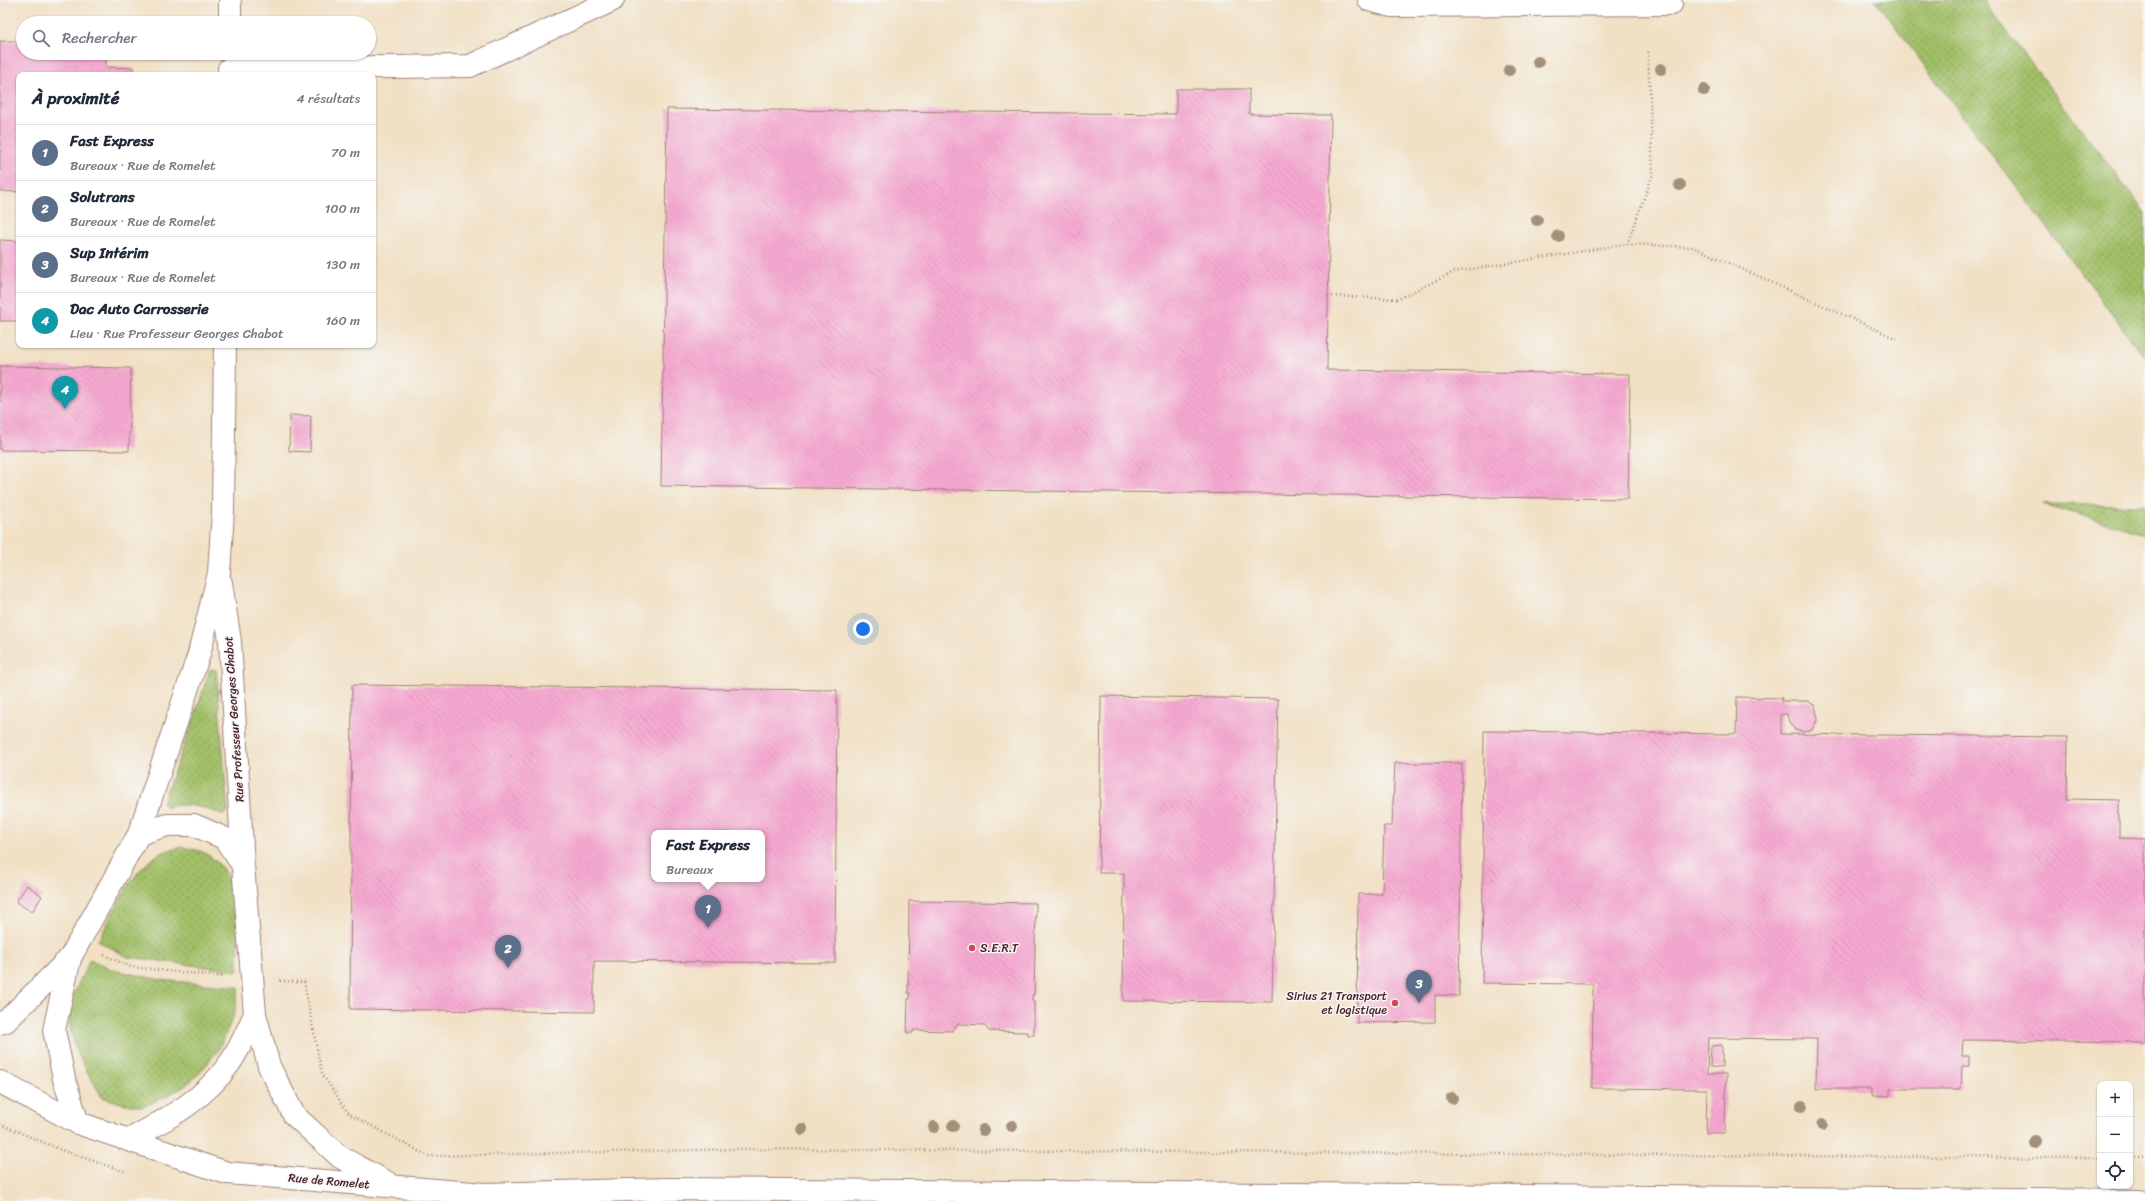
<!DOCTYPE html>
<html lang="fr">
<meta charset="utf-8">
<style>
:root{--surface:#fff;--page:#f6f6f7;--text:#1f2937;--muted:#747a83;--line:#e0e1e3;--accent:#2563eb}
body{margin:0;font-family:Sriracha,sans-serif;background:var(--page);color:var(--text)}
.controls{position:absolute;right:12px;bottom:12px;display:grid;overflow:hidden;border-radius:8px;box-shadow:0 1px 3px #0004}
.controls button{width:36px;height:36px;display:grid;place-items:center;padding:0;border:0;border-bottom:1px solid var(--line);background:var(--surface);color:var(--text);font:20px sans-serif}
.you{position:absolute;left:863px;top:629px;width:14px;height:14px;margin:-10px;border:3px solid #fff;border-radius:50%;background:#1a73e8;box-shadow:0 0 0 6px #1a73e833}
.badge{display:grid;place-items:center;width:26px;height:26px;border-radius:50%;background:var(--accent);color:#fff;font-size:13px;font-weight:700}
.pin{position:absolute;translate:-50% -33px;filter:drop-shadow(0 1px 2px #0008)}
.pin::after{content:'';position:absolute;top:21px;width:14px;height:12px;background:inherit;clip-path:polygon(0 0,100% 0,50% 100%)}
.popup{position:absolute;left:651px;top:830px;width:114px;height:52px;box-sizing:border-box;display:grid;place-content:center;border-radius:8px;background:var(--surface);filter:drop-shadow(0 1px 3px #0005);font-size:13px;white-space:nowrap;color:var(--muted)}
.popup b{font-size:15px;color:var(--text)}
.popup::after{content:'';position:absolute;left:50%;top:100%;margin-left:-8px;border:8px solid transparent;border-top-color:var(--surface)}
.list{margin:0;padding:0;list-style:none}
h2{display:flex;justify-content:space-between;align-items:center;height:52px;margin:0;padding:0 16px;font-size:17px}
h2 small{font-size:13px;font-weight:400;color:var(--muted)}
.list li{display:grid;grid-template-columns:26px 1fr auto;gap:12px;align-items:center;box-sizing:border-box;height:56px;padding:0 16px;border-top:1px solid var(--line)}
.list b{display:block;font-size:15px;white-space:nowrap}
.list p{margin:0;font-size:13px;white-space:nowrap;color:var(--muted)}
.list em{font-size:13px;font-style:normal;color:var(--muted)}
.icon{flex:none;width:22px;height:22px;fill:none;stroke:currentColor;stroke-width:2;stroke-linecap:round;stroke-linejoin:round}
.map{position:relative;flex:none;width:2145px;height:1201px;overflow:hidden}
.search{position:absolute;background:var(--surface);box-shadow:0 1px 3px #0004;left:16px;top:16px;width:360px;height:44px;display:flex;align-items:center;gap:10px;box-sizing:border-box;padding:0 14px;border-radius:22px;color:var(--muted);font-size:15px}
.panel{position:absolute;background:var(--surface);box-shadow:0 1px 3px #0004;left:16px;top:72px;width:360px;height:276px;border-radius:8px}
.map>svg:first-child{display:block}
.grass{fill:url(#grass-dots);stroke:#766f49}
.building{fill:url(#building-back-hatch);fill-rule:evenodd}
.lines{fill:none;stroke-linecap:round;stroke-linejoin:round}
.minor-casing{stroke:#9e8078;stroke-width:24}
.path{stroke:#9e8078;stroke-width:2.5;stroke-dasharray:1 3;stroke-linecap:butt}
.minor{stroke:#fff;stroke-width:22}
.tree{fill:#a3907a}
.poi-dot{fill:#d1495b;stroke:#f6f6f2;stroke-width:1.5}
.labels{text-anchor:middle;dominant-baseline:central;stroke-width:3;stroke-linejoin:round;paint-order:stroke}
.street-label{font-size:12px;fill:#4a1f2b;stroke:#f6f6f2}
.poi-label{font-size:12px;fill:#4a1f2b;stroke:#f6f6f2;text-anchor:start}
</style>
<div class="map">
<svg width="2145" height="1201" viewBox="0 0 2145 1201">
<defs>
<pattern id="grass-dots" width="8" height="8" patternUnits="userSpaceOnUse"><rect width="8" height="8" fill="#a1bf67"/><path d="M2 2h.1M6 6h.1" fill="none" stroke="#859b55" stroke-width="1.8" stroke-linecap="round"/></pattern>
<pattern id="building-back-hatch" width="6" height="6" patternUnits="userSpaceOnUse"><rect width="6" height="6" fill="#f6a9d1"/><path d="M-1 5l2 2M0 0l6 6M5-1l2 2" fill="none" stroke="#d491b4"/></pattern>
</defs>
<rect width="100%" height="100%" fill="#f6f6f2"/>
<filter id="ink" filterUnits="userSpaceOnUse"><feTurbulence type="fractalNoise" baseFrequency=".025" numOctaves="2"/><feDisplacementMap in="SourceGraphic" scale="8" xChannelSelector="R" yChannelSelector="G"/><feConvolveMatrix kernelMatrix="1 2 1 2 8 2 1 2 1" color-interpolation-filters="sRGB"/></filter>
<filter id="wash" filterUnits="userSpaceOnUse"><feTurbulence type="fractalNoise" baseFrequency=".012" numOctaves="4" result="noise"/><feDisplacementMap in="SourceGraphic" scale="16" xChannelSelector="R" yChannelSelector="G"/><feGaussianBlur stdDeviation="0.9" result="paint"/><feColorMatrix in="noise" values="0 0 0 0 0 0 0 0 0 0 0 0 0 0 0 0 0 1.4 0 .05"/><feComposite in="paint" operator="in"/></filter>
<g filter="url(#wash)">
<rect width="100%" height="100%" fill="#f1e0c4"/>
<g class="grass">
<path d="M 1875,0 L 1983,0 L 2145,213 L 2145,358 Z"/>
<path d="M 2043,504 L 2145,505 L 2145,534 Z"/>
<path d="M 210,669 L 216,670 L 228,811 L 223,815 C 202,807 189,802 166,807 L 162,803 L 192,724 Z"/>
<path d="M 182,847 C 191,849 201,850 208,855 C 244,878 239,934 238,971 L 128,957 L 98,941 C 115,910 130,871 161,853 C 167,850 175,849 182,847 Z"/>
<path d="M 90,959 L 113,970 L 161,980 L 239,987 L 234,1015 L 219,1049 L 199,1074 L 184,1087 L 143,1107 L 121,1103 L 102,1097 C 85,1068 63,1036 71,1002 C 75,988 84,973 90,959 Z"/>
</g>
<g id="blocks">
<g class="building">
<path d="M 0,41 L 23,41 L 23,53 L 106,53 L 106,67 L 134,68 L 134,75 L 19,75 L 19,192 L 0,191 Z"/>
<path d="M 1176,89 L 1249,89 L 1249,114 L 1331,115 L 1327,370 L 1630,374 L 1628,499 L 661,486 L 667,109 L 1176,114 Z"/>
<path d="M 0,240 L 19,241 L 19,321 L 0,321 Z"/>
<path d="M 0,366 L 131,368 L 129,451 L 0,450 Z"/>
<path d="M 290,415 L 311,416 L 310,452 L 289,451 Z"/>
<path d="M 352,685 L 837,690 L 835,963 L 594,961 L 594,1012 L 350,1009 ZM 654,833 L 762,833 L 762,879 L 654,879 Z"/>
<path d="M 1101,696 L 1278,699 L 1272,1002 L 1123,1001 L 1124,873 L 1099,873 Z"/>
<path d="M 1737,697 L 1782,698 L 1781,701 L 1808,701 L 1815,706 L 1818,718 L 1812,730 L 1803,732 L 1795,730 L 1789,722 L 1787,714 L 1781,714 L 1781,734 L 2068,737 L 2067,799 L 2119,800 L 2119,838 L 2145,839 L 2145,1042 L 1963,1040 L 1962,1056 L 1969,1056 L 1969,1066 L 1962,1066 L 1961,1089 L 1890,1089 L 1890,1096 L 1872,1095 L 1872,1089 L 1816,1089 L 1817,1039 L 1708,1038 L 1707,1074 L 1726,1074 L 1725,1133 L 1706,1133 L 1707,1089 L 1592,1088 L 1593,984 L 1482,983 L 1484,731 L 1736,734 Z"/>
<path d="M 1395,763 L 1462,763 L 1459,996 L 1435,995 L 1435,1022 L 1357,1023 L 1358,894 L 1382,894 L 1384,826 L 1392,826 Z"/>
<path d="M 27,885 L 42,896 L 32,912 L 16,902 Z"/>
<path d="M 909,901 L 1036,903 L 1034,995 L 1032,995 L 1032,1001 L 1034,1001 L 1034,1035 L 1028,1035 L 1028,1032 L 989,1031 L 984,1025 L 958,1024 L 952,1031 L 913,1030 L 913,1033 L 907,1033 L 908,999 L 910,999 L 910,993 L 908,993 Z"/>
<path d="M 1722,1045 L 1722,1068 L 1710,1067 L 1711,1046 Z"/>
</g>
</g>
</g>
<g filter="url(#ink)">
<use href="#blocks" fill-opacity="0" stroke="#9e8078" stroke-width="1"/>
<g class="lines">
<defs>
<g id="minor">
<path d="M 1369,0 L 1391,6 L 1671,4"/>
<path d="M 230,23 L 230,0"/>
<path d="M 229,69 L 470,66 L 613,0"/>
<path d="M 221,583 L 230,641 L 243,865 L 255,1014 L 269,1066 L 294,1115 L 340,1157 L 388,1183"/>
<path d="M 139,834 L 167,825 L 194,825 L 224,838 L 242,864"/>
<path d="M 70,958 L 54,1030 L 64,1079 L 78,1123"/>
<path d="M 0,1023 L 6,1021 L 70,958 L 139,834 L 199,654 L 219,573 L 223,511 L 225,345"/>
<path d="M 0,1082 L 78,1123 L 227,1173 L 485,1194 L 667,1189 L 2139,1201"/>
<path d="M 129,1140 C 167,1119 204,1100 229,1064 C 240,1049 247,1031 255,1014"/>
</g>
</defs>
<use href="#minor" class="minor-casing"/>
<g class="path">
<path d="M 1627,244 L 1653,174 L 1648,50"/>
<path d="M 1328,296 L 1398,299 L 1454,272 L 1627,244 L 1693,247 L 1897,339"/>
<path d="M 104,955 L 131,967 L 224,977"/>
<path d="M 280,981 L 304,982 L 322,1074 L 349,1114 L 428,1156 L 740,1149 L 2100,1158"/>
<path d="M 0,1124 L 64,1151 L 126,1172"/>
<path d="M 2130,1158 L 2145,1158"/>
</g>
<use href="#minor" class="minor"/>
</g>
<g class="tree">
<circle cx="1538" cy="62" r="6"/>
<circle cx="1661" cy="69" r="6"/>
<circle cx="1509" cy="70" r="6"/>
<circle cx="1704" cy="90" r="6"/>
<circle cx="1680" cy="185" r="6"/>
<circle cx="1537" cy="220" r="6"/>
<circle cx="1558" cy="236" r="6"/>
<circle cx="1452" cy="1098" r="6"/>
<circle cx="1802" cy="1106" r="6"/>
<circle cx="1822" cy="1125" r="6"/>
<circle cx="953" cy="1126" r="6"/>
<circle cx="1012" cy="1126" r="6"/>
<circle cx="934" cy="1127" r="6"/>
<circle cx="802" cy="1129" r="6"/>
<circle cx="983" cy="1130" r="6"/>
<circle cx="2036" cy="1142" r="6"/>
</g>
</g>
<g class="poi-dot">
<circle cx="972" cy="948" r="4"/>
<circle cx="1395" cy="1003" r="4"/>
</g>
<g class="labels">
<g class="street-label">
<text transform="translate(234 719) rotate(-94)">Rue Professeur Georges Chabot</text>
<text transform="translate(329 1181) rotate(5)">Rue de Romelet</text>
</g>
<g class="poi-label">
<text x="980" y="948">S.E.R.T</text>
<text x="1387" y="996" text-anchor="end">Sirius 21 Transport<tspan x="1387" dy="14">et logistique</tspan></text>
</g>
</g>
</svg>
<div class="controls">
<button>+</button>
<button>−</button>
<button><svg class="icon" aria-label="locate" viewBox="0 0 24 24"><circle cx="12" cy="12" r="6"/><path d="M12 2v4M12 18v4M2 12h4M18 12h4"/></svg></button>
</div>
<div class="you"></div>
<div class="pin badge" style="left:708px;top:928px;background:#5c6f8a">1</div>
<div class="popup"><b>Fast Express</b>Bureaux</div>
<div class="pin badge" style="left:508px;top:968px;background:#5c6f8a">2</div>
<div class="pin badge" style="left:1419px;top:1003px;background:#5c6f8a">3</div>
<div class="pin badge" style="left:65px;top:409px;background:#0f9aa8">4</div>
<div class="search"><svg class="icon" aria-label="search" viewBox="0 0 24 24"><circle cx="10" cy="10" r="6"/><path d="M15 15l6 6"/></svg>Rechercher</div>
<section class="panel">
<h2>À proximité<small>4 résultats</small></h2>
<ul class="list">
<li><span class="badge" style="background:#5c6f8a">1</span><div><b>Fast Express</b><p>Bureaux · Rue de Romelet</p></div><em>70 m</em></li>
<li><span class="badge" style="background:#5c6f8a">2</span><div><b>Solutrans</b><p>Bureaux · Rue de Romelet</p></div><em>100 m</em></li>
<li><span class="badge" style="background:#5c6f8a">3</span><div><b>Sup Intérim</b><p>Bureaux · Rue de Romelet</p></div><em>130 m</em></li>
<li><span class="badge" style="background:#0f9aa8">4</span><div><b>Dac Auto Carrosserie</b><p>Lieu · Rue Professeur Georges Chabot</p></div><em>160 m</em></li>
</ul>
</section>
</div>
